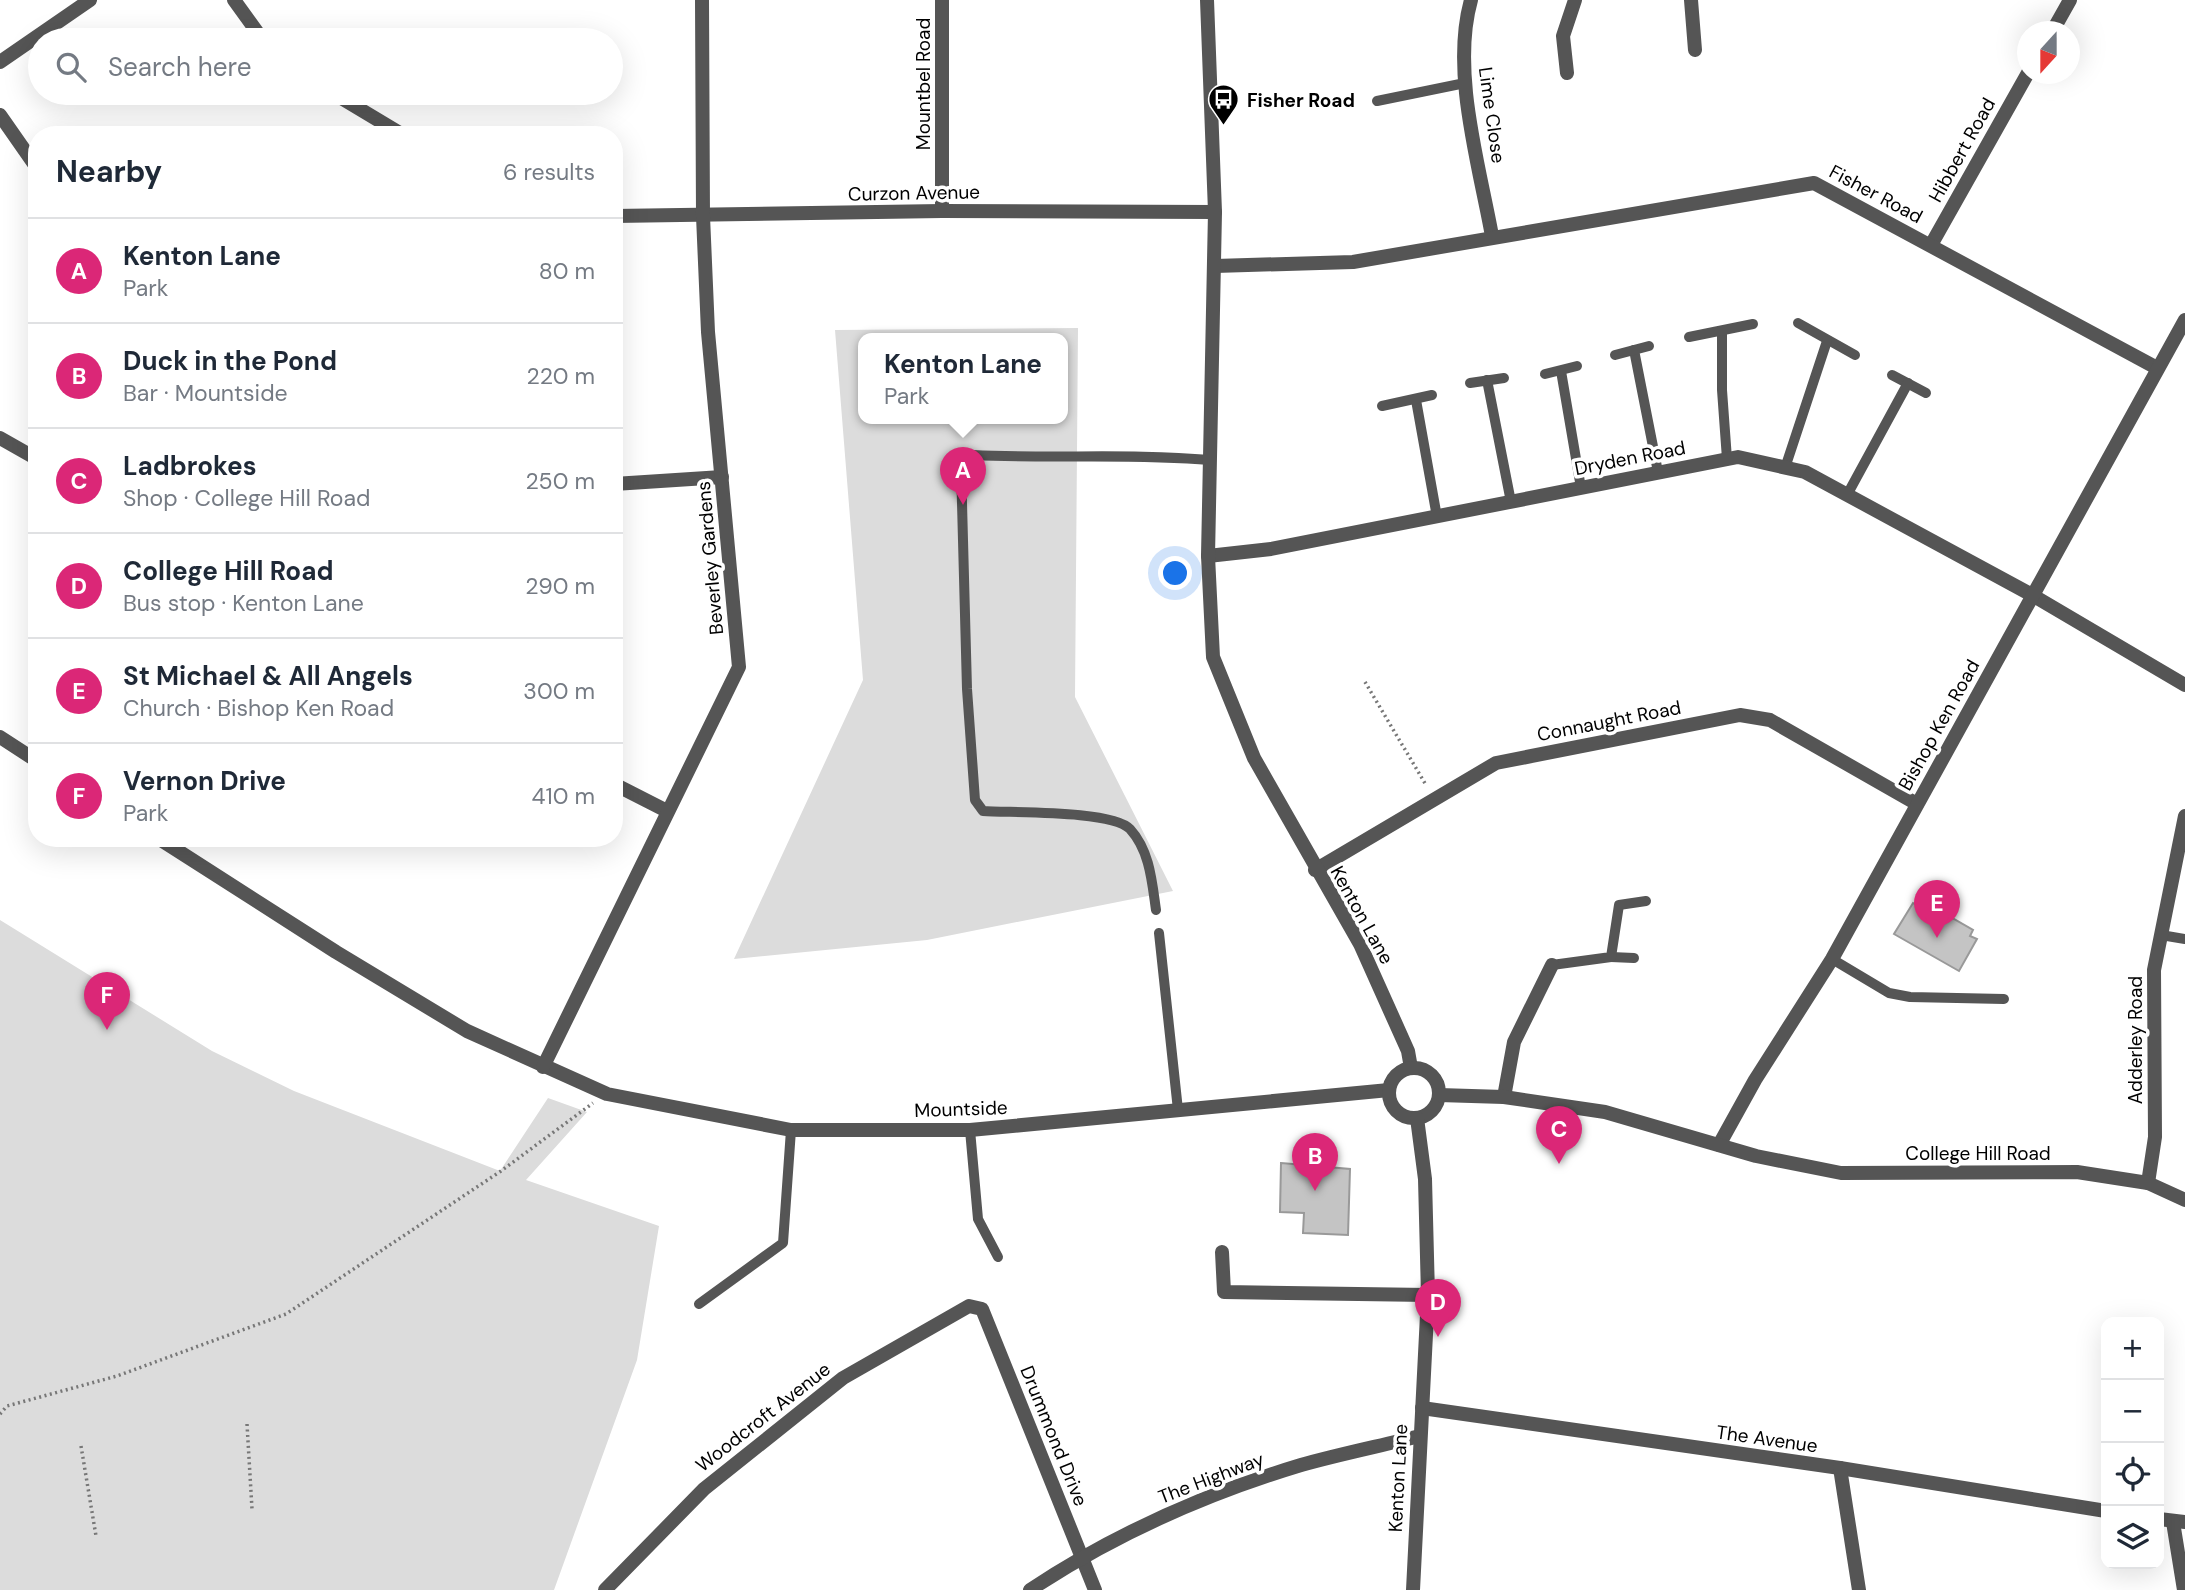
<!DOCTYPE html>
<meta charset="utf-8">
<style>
:root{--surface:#fff;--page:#f2f2f3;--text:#1f2937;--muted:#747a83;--line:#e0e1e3;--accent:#db2777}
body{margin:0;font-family:"DM Sans",sans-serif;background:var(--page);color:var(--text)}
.controls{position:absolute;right:21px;bottom:21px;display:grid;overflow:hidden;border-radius:14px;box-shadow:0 7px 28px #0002}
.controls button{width:63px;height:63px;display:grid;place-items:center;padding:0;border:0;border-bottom:2px solid var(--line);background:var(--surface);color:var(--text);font:35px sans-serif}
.compass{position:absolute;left:2017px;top:21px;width:63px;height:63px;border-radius:50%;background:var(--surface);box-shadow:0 7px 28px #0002;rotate:201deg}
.you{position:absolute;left:1176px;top:574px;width:24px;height:24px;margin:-18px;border:5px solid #fff;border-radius:50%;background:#1a73e8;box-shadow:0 0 0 10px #1a73e833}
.badge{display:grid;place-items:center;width:46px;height:46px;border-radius:50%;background:var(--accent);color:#fff;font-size:23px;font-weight:700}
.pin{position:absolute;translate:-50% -58px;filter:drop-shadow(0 2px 4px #0008)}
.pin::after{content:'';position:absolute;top:37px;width:24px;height:21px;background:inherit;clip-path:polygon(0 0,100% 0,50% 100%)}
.popup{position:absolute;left:858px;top:333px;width:210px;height:91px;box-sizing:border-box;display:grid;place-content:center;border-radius:14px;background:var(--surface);filter:drop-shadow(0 2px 5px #0005);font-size:23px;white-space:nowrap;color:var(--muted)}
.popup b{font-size:26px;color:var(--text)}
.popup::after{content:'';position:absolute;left:50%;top:100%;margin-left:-14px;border:14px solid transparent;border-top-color:var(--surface)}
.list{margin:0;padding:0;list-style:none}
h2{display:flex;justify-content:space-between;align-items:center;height:91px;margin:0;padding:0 28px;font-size:30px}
h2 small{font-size:23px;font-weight:400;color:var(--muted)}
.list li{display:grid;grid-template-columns:46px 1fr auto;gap:21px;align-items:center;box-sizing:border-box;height:105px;padding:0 28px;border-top:2px solid var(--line)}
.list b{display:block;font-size:26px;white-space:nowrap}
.list p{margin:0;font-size:23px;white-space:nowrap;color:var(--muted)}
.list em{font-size:23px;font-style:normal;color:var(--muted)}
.icon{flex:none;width:38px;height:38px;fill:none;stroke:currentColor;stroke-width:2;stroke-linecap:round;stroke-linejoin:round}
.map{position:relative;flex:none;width:2185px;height:1590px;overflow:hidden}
.search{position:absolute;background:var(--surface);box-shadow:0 7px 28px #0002;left:28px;top:28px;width:595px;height:77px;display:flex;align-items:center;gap:18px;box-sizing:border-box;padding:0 24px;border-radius:38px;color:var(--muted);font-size:26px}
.panel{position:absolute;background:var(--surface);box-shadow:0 7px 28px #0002;left:28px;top:126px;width:595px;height:721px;border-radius:28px}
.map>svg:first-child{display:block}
.green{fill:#dcdcdc;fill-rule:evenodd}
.building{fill:#c4c4c4;stroke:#999;stroke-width:2}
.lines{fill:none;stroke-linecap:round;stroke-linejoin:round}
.path{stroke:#777;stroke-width:3.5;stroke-dasharray:2 3.5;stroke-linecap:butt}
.service{stroke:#555;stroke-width:10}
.minor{stroke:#555;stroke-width:14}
.tertiary{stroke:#555;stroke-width:14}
.labels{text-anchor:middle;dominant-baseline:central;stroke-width:7;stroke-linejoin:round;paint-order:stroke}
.street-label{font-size:19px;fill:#000;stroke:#fff}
.poi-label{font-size:19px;font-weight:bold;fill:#000;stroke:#fff;text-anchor:start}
</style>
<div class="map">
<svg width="2185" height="1590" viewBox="0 0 2185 1590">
<rect width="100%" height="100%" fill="#fff"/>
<g class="green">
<path d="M 1078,328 L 1075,697 L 1173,891 L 927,940 L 734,959 L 863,680 L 835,330 ZM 863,339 L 1063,339 L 1063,419 L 863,419 Z"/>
<path d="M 0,920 L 212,1051 L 294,1091 L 500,1171 L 548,1098 L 587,1112 L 526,1180 L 659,1226 L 637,1360 L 554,1590 L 0,1590 Z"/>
</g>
<g class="building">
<path d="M 1913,903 L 1923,909 L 1926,903 L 1973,930 L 1970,936 L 1977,939 L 1959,971 L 1894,934 Z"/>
<path d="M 1281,1163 L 1350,1169 L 1348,1235 L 1303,1233 L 1304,1213 L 1280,1212 Z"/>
</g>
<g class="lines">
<g class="path">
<path d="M 1365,682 L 1426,785"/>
<path d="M 0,1414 L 7,1406 L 117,1376 L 286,1314 L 501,1171 L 593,1103"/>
<path d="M 247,1424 L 252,1509"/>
<path d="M 81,1446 L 96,1536"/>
</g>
<g class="service">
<path d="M 1377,101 L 1465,83"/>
<path d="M 1798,323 L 1855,355"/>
<path d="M 1722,332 L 1722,390 L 1727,459"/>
<path d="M 1689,337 L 1753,324"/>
<path d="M 1634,350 L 1658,472"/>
<path d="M 1615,355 L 1649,346"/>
<path d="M 1561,371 L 1581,488"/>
<path d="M 1545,374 L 1577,366"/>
<path d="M 1892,375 L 1926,393"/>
<path d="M 1487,380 L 1511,502"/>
<path d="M 1470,383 L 1504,378"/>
<path d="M 1416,400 L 1437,517"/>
<path d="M 1382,406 L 1432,395"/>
<path d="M 1786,465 L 1827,341"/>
<path d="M 1847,495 L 1908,383"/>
<path d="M 1156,910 C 1152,882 1150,851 1130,829 C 1112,810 1012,813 983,811 L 975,800 L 967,689 L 961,466 L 973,455 C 1052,459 1131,453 1210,460"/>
<path d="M 1159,933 L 1178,1110"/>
<path d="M 2161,935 L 2185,939"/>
<path d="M 1611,957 L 1634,958"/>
<path d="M 1832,959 L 1889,993 L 1910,997 L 2004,999"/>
<path d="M 1552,965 L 1611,957 L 1619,905 L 1646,901"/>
<path d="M 970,1130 L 978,1219 L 998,1257"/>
<path d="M 699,1304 L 783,1243 L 791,1130"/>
</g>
<g class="minor">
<path d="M 234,0 L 263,40"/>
<path d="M 1471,0 C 1451,71 1479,164 1492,236"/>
<path d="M 1691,0 L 1695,50"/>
<path d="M 2052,32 L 2070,0"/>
<path d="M 0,62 L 90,0"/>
<path d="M 1567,73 L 1563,36 L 1575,0"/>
<path d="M 333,93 L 403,135"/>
<path d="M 0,115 L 37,168"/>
<path d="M 942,211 L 942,0"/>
<path d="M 614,216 L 942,211 L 1215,212"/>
<path d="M 1931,245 L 2028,73"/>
<path d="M 1215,266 L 1353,262 L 1814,183 L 2157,368"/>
<path d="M 0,438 L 37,459"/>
<path d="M 614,484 L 722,477"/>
<path d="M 1208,556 L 1271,549 L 1738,457 L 1805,472 L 2032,595 L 2185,685"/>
<path d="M 0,737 L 37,761"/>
<path d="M 614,784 L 667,811"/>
<path d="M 158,838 L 336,952 L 467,1031 L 607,1094 L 791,1130 L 970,1130 L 1389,1090"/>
<path d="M 1315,870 L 1496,763 L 1740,715 L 1770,720 L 1917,804"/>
<path d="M 543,1067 L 739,667 L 708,332 L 703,216 L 702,0"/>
<path d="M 1504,1097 L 1514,1042 L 1552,965"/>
<path d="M 1719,1145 L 1755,1080 L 1832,959 L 2185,320"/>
<path d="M 2148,1183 L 2155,1137 L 2154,970 L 2185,816"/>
<path d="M 1222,1252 L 1224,1292 L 1428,1295"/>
<path d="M 1422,1408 L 1840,1468 L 2106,1511"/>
<path d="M 1840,1468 L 1859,1590"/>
<path d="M 2159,1519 L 2185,1522"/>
<path d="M 2173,1522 L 2184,1590"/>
<path d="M 605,1590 L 704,1489 L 843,1378 L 969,1306 L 982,1309 L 1095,1590"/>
<path d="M 1030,1590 C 1113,1535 1205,1494 1301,1465 C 1340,1454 1380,1446 1420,1436"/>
</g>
<g class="tertiary">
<path d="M 1207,0 L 1215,212 L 1208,556 L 1213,657 L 1254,758 L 1360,944 L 1408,1051 L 1411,1068"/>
<circle cx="1414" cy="1093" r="25"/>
<path d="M 1439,1095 L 1504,1097 L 1605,1112 L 1756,1156 L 1841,1173 L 2077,1172 L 2148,1183 L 2185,1200"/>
<path d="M 1413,1590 L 1428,1295 L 1425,1179 L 1417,1118"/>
</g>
</g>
<defs>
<symbol id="bus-pin" viewBox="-11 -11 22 30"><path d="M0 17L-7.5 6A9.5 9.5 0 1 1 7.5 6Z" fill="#000" stroke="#fff"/><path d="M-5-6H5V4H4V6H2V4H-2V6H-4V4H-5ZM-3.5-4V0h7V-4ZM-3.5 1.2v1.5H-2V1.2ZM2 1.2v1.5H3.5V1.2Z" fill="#fff"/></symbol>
</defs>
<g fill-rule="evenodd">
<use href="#bus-pin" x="1206" y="82" width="35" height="47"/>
</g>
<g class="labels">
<g class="street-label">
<text transform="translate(923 84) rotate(-90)">Mountbel Road</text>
<text transform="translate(1492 115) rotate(82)">Lime Close</text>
<text transform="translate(1962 150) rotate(-61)">Hibbert Road</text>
<text transform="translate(914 193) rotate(-1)">Curzon Avenue</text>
<text transform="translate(1876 194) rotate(28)">Fisher Road</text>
<text transform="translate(1630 458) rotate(-11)">Dryden Road</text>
<text transform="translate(710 558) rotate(-95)">Beverley Gardens</text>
<text transform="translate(1609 721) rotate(-11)">Connaught Road</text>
<text transform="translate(1939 725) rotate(-61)">Bishop Ken Road</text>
<text transform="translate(1362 915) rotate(61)">Kenton Lane</text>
<text transform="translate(2135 1040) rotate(-90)">Adderley Road</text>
<text transform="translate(961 1109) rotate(-2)">Mountside</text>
<text x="1978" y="1153">College Hill Road</text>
<text transform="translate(763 1417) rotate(-38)">Woodcroft Avenue</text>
<text transform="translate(1054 1436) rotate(68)">Drummond Drive</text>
<text transform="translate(1767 1439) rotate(8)">The Avenue</text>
<text transform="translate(1211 1478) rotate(-21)">The Highway</text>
<text transform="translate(1398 1478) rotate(-87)">Kenton Lane</text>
</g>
<g class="poi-label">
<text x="1247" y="100">Fisher Road</text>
</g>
</g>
</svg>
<div class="controls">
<button>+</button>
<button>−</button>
<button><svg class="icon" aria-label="locate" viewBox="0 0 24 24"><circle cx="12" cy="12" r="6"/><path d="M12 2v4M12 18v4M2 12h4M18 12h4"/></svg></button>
<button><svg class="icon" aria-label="layers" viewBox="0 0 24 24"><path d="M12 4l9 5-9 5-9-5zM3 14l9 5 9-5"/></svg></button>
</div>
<svg class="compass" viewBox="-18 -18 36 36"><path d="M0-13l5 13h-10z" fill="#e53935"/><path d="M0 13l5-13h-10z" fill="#747a83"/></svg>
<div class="you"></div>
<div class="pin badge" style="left:963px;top:505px">A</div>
<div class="popup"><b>Kenton Lane</b>Park</div>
<div class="pin badge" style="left:1315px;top:1191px">B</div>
<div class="pin badge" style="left:1559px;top:1164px">C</div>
<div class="pin badge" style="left:1438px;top:1337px">D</div>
<div class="pin badge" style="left:1937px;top:938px">E</div>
<div class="pin badge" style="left:107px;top:1030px">F</div>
<div class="search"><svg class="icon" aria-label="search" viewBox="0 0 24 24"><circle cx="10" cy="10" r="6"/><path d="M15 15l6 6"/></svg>Search here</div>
<section class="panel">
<h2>Nearby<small>6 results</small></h2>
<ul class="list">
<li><span class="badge">A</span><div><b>Kenton Lane</b><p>Park</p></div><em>80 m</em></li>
<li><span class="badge">B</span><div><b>Duck in the Pond</b><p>Bar · Mountside</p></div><em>220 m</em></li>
<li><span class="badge">C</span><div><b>Ladbrokes</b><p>Shop · College Hill Road</p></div><em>250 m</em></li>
<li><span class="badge">D</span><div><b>College Hill Road</b><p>Bus stop · Kenton Lane</p></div><em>290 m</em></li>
<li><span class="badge">E</span><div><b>St Michael &amp; All Angels</b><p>Church · Bishop Ken Road</p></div><em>300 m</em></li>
<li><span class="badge">F</span><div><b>Vernon Drive</b><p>Park</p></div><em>410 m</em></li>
</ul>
</section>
</div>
